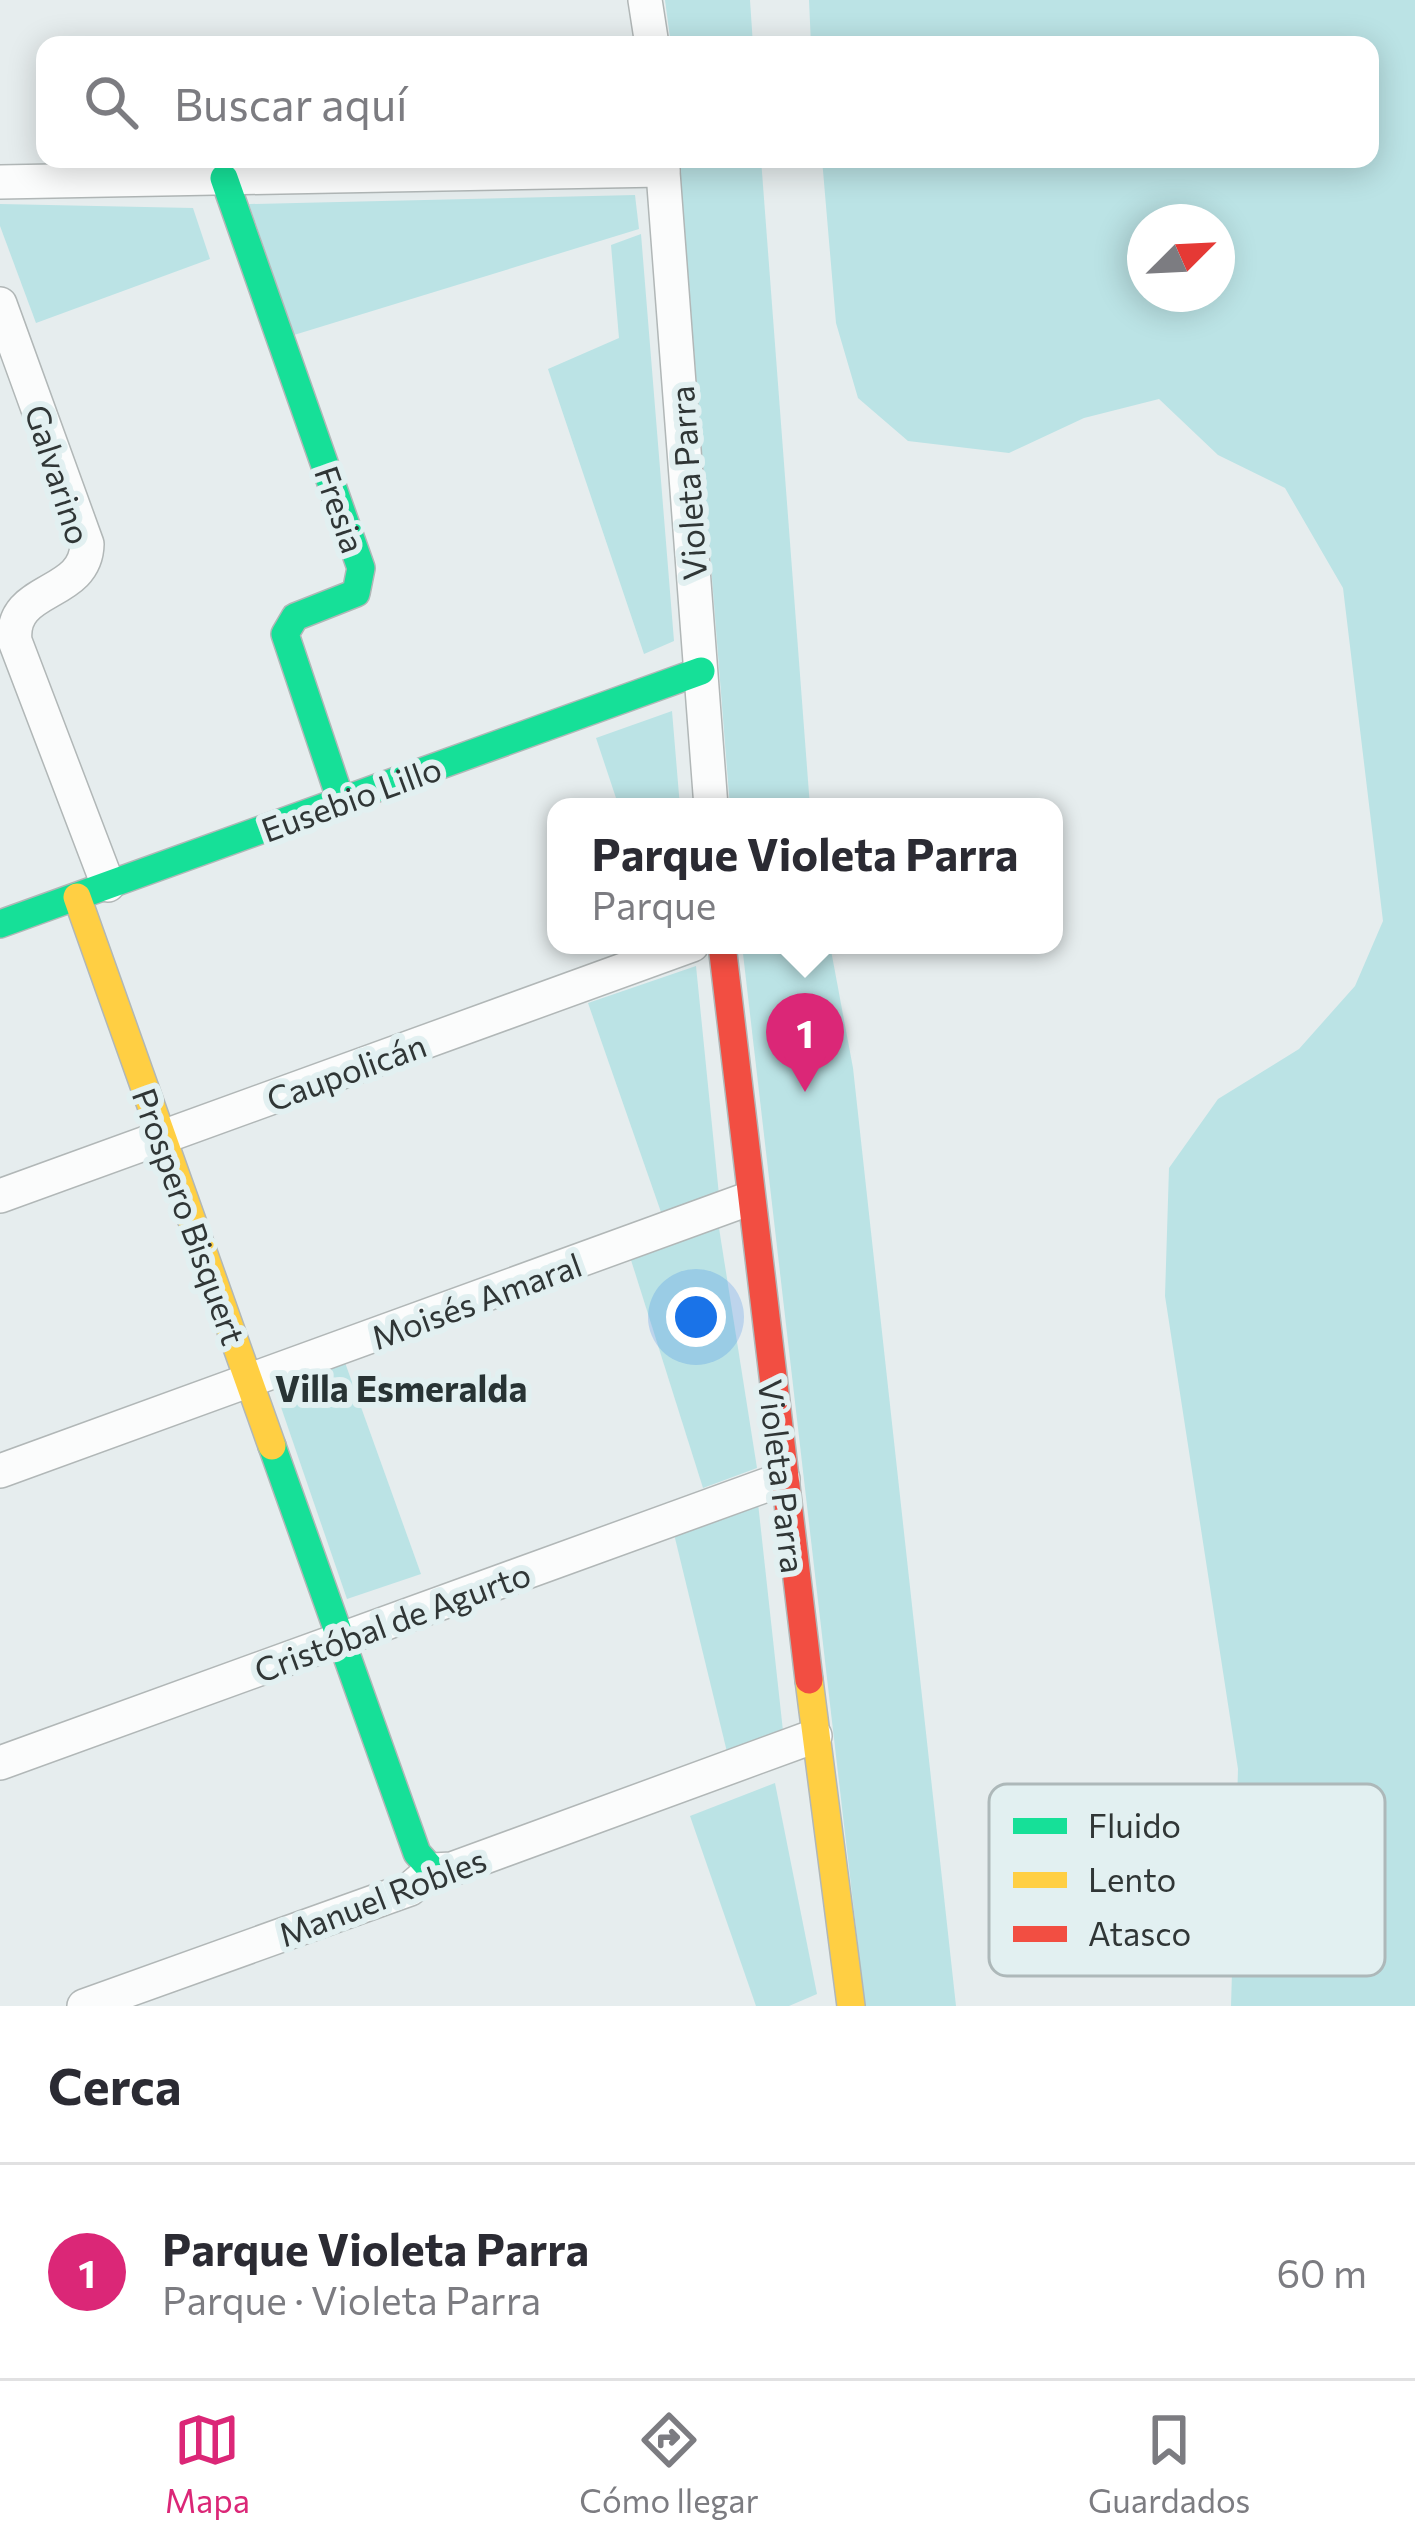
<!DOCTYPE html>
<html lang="es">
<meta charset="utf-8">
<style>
:root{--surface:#fff;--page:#f7f7f7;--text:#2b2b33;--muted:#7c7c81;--line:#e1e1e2;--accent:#db2777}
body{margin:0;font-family:Commissioner,sans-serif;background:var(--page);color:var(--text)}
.compass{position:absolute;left:1127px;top:204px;width:108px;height:108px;border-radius:50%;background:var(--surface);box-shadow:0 6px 30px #0003;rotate:66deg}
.you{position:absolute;left:696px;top:1317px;width:42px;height:42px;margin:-30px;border:9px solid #fff;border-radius:50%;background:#1a73e8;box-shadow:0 0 0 18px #1a73e833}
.badge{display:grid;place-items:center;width:78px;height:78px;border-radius:50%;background:var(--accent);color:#fff;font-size:39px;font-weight:700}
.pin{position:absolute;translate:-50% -99px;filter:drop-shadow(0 3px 6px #0008)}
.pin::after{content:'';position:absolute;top:63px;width:42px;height:36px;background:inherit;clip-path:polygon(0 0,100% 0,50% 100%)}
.popup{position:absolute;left:547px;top:798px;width:516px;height:156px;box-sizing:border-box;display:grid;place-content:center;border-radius:24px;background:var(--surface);filter:drop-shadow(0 3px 9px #0005);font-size:39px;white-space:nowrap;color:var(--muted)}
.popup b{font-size:45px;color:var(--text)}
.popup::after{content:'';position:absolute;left:50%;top:100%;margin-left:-24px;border:24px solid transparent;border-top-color:var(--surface)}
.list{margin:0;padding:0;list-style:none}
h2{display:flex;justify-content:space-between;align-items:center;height:156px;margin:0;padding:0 48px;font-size:51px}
h2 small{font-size:39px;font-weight:400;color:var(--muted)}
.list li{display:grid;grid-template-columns:78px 1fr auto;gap:36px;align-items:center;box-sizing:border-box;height:216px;padding:0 48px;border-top:3px solid var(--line)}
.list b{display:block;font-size:45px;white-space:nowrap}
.list p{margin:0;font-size:39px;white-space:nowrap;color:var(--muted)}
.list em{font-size:39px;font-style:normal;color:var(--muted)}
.icon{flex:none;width:66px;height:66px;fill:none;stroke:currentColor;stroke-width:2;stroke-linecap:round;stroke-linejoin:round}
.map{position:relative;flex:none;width:1415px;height:2006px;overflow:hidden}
.search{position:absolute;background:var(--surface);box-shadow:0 6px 30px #0003;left:36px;right:36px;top:36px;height:132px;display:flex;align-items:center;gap:30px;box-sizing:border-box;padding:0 42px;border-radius:24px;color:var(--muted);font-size:45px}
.sheet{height:372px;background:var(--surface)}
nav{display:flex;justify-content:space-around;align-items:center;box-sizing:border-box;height:168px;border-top:3px solid var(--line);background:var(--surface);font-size:33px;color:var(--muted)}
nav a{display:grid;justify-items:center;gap:6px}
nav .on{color:var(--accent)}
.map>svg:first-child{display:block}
.green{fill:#bbe3e5;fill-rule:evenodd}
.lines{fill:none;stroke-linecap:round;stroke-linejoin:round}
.street-casing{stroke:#b1b7b7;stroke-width:36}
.fast-casing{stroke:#b1b7b7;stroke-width:30}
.slow-casing{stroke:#b1b7b7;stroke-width:30}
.jam-casing{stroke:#b1b7b7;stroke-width:30}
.street{stroke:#fbfcfc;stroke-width:33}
.fast{stroke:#16e098;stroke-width:27}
.slow{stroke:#ffcf43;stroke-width:27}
.jam{stroke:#f24e42;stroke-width:27}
.labels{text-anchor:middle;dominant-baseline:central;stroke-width:12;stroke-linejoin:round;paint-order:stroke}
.street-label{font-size:33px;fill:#303636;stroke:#e2f0f1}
.neighbourhood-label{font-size:36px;font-weight:bold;fill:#283334;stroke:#e2f0f1}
.key{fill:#e2f0f1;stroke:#adb8b9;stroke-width:3}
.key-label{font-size:33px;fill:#303636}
</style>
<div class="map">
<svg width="1415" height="2006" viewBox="0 0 1415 2006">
<rect width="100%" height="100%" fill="#e6edee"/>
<g class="green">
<path d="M 665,0 L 750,0 L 753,45 L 671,45 Z"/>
<path d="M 809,0 L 1415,0 L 1415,2006 L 1231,2006 L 1238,1769 L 1165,1296 L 1169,1168 L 1218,1099 L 1299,1049 L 1355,986 L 1383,921 L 1343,588 L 1285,488 L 1218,455 L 1159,399 L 1084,418 L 1009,453 L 908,441 L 858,398 L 836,323 L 822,159 L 1370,159 L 1370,45 L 811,45 ZM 1145,222 L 1217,222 L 1217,294 L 1145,294 Z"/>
<path d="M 679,159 L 761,159 L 810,807 L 730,807 Z"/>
<path d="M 635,195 L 639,229 L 294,335 L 249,204 Z"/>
<path d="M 0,204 L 193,208 L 210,259 L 36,323 L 0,226 Z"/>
<path d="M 641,234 L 674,641 L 644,654 L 548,369 L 619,338 L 611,245 Z"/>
<path d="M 672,711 L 680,807 L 619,807 L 596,738 Z"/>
<path d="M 742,945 L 830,945 L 853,1068 L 956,2006 L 865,2006 Z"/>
<path d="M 696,966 L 719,1195 L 662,1215 L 588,1003 Z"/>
<path d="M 719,1228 L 757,1468 L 703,1488 L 631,1260 Z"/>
<path d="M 343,1357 L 421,1574 L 347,1599 L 272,1381 Z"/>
<path d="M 758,1503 L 783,1731 L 727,1752 L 674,1534 Z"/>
<path d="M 775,1783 L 817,1994 L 789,2006 L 756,2006 L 690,1816 Z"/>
</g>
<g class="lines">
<defs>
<g id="street">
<path d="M 645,0 L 652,45"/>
<path d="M 662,159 L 711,807"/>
<path d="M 0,182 L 663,170"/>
<path d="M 0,304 L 87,544 C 86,598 9,585 15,641 L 108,885"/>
<path d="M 0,1196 L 692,945"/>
<path d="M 0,1471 L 748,1199"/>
<path d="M 0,1763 L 783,1479"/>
<path d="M 84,2006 L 410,1889 L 432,1870 L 452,1869 L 815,1736"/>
</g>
<g id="fast">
<path d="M 224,178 L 361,568 L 356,593 L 295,617 L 285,634 L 341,801"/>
<path d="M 0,924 L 701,671"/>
<path d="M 272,1446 L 417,1853 L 432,1870"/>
</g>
<g id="slow">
<path d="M 77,897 L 272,1446"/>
<path d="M 809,1680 L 851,2006"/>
</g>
<path id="jam" d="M 722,945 L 809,1680"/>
</defs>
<use href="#street" class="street-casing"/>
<use href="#fast" class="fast-casing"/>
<use href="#slow" class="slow-casing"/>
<use href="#jam" class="jam-casing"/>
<use href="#street" class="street"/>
<use href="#fast" class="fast"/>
<use href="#slow" class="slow"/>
<use href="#jam" class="jam"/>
</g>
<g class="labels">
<g class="street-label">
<text transform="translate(59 474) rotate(72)">Galvarino</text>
<text transform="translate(687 483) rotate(-94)">Violeta Parra</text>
<text transform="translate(341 509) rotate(71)">Fresia</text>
<text transform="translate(351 798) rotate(-20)">Eusebio Lillo</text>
<text transform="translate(346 1071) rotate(-20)">Caupolicán</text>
<text transform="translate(190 1216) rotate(70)">Prospero Bisquert</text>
<text transform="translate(476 1300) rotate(-20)">Moisés Amaral</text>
<text transform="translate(783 1476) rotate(83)">Violeta Parra</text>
<text transform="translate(392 1621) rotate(-20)">Cristóbal de Agurto</text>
<text transform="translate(382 1896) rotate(-21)">Manuel Robles</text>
</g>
<g class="neighbourhood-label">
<text x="401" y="1387">Villa Esmeralda</text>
</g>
</g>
<rect x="989" y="1784" width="396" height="192" rx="18" class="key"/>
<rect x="1013" y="1818" width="54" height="16" fill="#16e098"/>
<rect x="1013" y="1872" width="54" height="16" fill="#ffcf43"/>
<rect x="1013" y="1926" width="54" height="16" fill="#f24e42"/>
<g class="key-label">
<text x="1088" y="1838">Fluido</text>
<text x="1088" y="1892">Lento</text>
<text x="1088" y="1946">Atasco</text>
</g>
</svg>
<svg class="compass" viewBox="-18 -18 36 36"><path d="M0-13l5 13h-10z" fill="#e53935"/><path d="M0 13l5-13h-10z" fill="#7c7c81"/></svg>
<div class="you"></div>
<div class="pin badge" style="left:805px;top:1092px">1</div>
<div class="popup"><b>Parque Violeta Parra</b>Parque</div>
<div class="search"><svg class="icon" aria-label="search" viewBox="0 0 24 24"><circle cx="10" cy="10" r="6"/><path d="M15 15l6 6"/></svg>Buscar aquí</div>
</div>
<section class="sheet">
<h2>Cerca<small></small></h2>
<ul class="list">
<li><span class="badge">1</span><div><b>Parque Violeta Parra</b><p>Parque · Violeta Parra</p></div><em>60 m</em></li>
</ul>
</section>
<nav>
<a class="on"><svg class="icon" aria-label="map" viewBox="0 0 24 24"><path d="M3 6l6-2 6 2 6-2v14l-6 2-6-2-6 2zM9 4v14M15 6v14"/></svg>Mapa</a>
<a><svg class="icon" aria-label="directions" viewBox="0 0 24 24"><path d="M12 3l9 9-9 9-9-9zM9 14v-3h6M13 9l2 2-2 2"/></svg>Cómo llegar</a>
<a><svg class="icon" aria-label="saved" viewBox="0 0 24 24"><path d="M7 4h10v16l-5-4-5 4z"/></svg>Guardados</a>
</nav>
